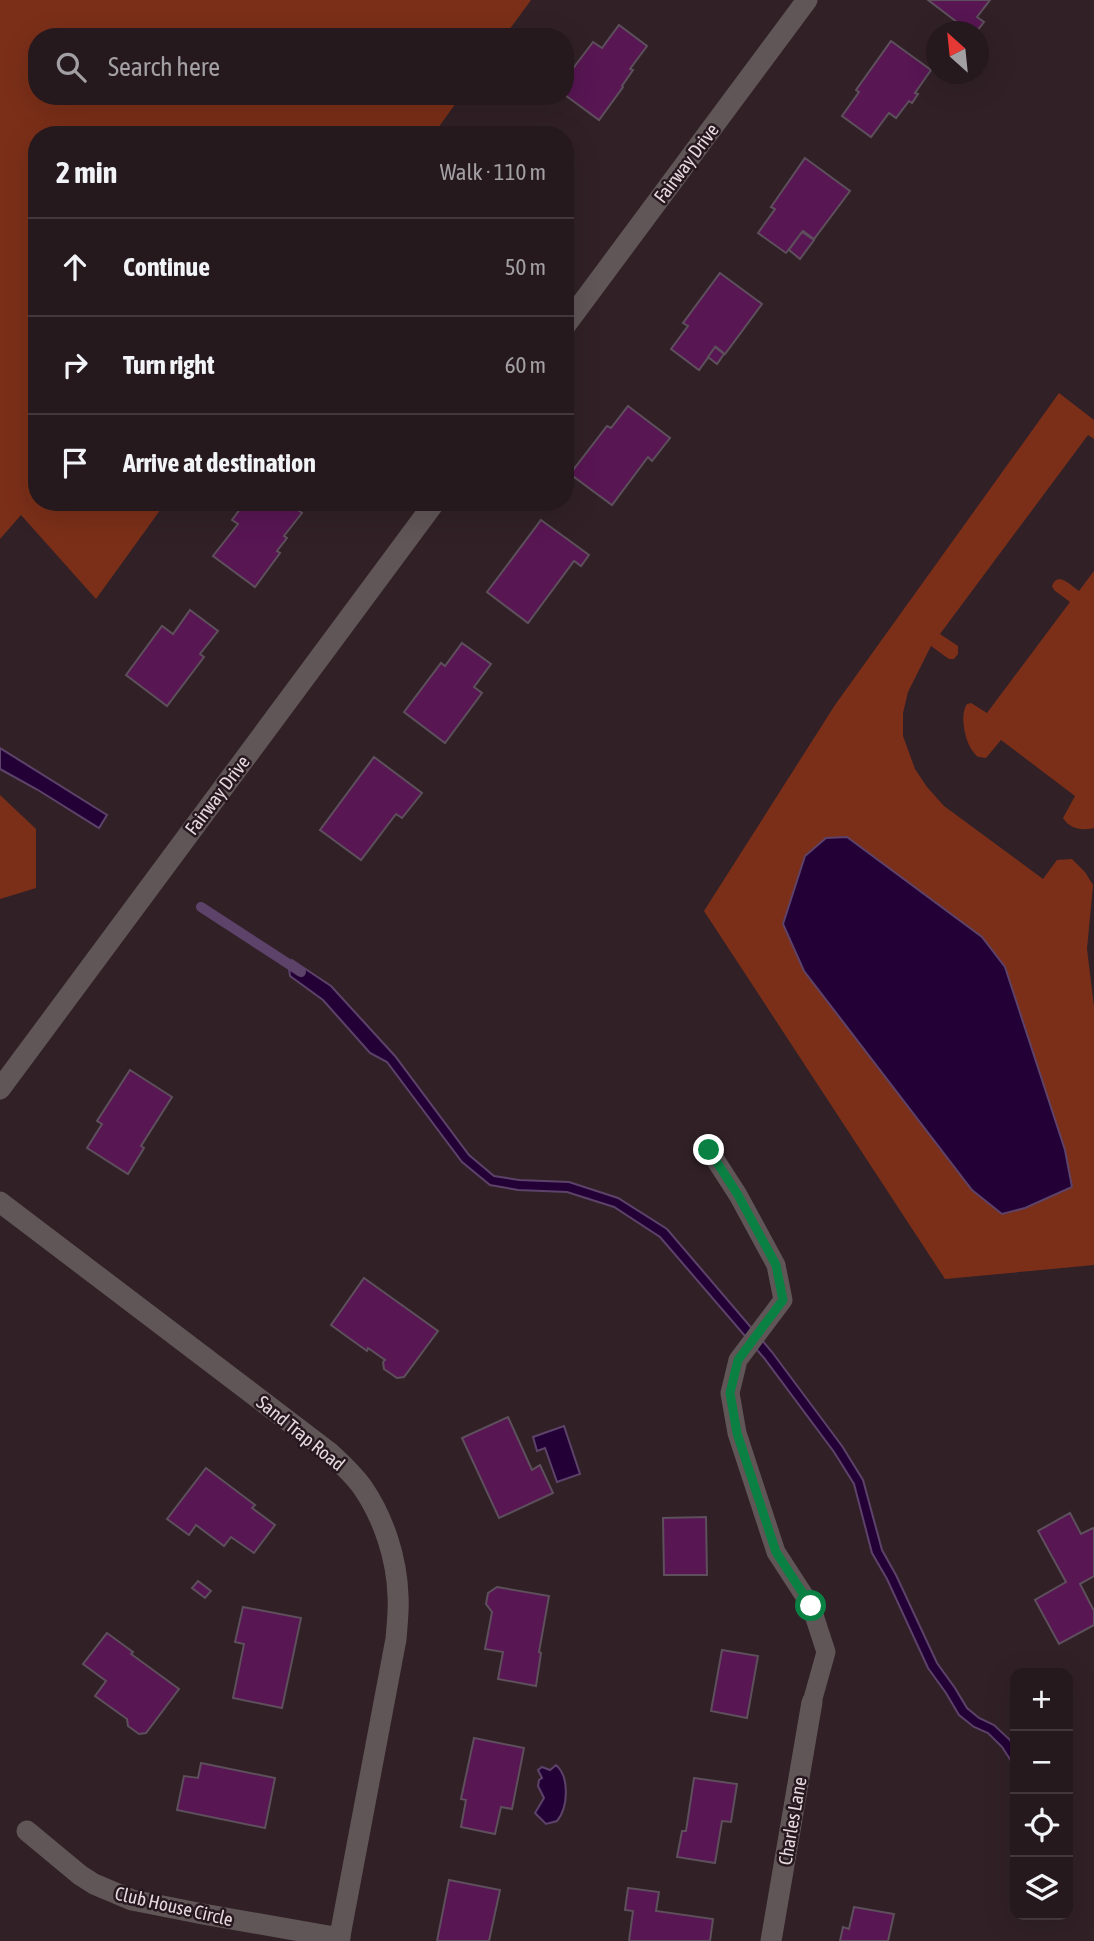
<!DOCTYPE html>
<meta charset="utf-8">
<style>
:root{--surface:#25191d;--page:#2d2226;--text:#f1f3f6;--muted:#a3a0a4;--line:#42383b}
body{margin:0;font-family:"Asap Condensed",sans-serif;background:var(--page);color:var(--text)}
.controls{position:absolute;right:21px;bottom:21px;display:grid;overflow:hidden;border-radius:14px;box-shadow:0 7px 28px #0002}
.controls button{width:63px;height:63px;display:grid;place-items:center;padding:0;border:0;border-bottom:2px solid var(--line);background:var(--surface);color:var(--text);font:35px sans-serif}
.compass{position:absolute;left:926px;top:21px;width:63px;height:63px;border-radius:50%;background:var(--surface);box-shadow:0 7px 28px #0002;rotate:333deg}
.stop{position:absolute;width:21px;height:21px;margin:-16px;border:5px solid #0b8043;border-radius:50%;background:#fff}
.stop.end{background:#0b8043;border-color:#fff;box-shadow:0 2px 7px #0008}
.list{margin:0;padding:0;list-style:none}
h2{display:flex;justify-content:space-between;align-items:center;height:91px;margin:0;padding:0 28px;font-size:30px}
h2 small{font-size:23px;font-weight:400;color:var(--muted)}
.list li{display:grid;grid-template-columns:46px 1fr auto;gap:21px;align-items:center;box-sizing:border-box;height:98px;padding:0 28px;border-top:2px solid var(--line)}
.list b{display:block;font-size:26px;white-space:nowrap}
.list em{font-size:23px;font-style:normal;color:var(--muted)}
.icon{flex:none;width:38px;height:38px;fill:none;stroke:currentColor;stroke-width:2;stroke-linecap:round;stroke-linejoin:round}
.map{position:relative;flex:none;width:1094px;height:1941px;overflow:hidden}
.search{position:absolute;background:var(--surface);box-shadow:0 7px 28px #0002;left:28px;top:28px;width:546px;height:77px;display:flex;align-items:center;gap:18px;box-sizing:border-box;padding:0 24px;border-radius:28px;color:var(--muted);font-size:26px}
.panel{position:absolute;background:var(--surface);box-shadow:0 7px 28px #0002;left:28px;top:126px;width:546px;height:385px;border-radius:28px}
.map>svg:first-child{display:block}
.green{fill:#7b2f18;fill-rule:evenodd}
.water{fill:#230137;stroke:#5d4269;stroke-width:2}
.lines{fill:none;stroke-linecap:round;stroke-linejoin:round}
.stream{stroke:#5d4269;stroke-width:10}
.building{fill:#581653;stroke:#5d4f5b;stroke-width:2}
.lane{stroke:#605657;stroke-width:19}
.street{stroke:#605657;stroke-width:21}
.route{stroke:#0b8043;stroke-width:9}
.labels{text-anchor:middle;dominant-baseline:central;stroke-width:5;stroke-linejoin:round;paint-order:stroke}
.street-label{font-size:19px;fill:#e4d9dd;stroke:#27171e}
</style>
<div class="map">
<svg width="1094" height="1941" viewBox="0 0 1094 1941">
<rect width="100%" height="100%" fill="#312127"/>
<g class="green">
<path d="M 0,0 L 531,0 L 504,37 L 37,37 L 37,96 L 461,96 L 433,135 L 37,135 L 37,502 L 166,502 L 96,599 L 21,515 L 0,539 Z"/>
<path d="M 1059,393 L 1094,420 L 1094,439 L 1088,435 L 940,634 L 958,646 L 958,654 L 954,659 L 949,659 L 931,646 L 908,692 L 903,713 L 903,736 L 915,769 L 927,787 L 944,806 L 1043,879 L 1057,860 L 1072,859 L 1085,872 L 1093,885 L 1087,949 L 1094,1007 L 1094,1265 L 945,1279 L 704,911 L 835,705 ZM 847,837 L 982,937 L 1072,1187 L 1025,1208 L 826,838 Z"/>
<path d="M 1094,571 L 1094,828 C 1082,831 1070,829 1063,818 L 1075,796 L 1001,740 L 986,758 C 981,757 978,758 975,754 C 965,744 959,715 967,704 L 971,703 L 987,713 L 1070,602 L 1054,590 L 1052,586 C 1058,571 1070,585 1079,591 Z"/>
<path d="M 0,795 L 36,829 L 36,888 L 0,899 Z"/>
</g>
<g class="water">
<path d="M 0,748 L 107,815 L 99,828 L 38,790 L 0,769 Z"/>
<path d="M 847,837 L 982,937 L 1005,967 L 1065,1150 L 1072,1187 L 1025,1208 L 1002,1214 L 972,1190 L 804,971 L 783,924 L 805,856 L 826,838 Z"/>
<path d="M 292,960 L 331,986 L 395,1056 L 469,1155 L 494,1176 L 519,1180 L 569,1182 L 618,1198 L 667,1229 L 772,1352 L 842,1446 L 863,1480 L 882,1550 L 896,1575 L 937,1663 L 955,1688 L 967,1708 L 979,1718 L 994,1725 L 1010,1740 L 1015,1749 L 1015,1767 L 1002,1747 L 988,1733 L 974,1727 L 959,1715 L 946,1693 L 928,1668 L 887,1579 L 872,1553 L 854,1484 L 834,1452 L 764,1358 L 660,1237 L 614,1207 L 567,1192 L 518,1190 L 490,1185 L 462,1162 L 387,1062 L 370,1053 L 323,1000 L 290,976 L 289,968 Z"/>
<path d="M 564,1426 L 580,1474 L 557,1482 L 545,1448 L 537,1451 L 533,1437 Z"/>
<path d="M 556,1765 C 570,1777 568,1808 557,1821 L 546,1824 L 535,1813 L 544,1798 L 538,1786 L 539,1780 L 542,1778 L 538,1770 L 542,1767 L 550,1770 Z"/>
</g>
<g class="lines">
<path class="stream" d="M 201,907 L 301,972"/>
</g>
<g class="building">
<path d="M 928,0 L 990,0 L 977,17 L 984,22 L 976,32 L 970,32 Z"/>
<path d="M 619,25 L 647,46 L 630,69 L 633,70 L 622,86 L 623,87 L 599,120 L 565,95 L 565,79 L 593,42 L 602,48 Z"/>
<path d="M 891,41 L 931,70 L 915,93 L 918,94 L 912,103 L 909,101 L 896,118 L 889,113 L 871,137 L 842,116 L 859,92 L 856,90 Z"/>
<path d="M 805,158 L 850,191 L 814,239 L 803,231 L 786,253 L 758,233 L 775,209 L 771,207 Z"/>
<path d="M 802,232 L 814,240 L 800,259 L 789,250 Z"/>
<path d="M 720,273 L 762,304 L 725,354 L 716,347 L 699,370 L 671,349 L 688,326 L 683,323 Z"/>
<path d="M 715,347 L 724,354 L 717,364 L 708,357 Z"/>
<path d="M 628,406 L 670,438 L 652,461 L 648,457 L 612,505 L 570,474 L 607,426 L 611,428 Z"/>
<path d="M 251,502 L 288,502 L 302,513 L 284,536 L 287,538 L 277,551 L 280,553 L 255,587 L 213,556 L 238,524 L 232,520 L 243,505 L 247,508 Z"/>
<path d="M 541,520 L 589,555 L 581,566 L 574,561 L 528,623 L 487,592 Z"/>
<path d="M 190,610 L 218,631 L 200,654 L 204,657 L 167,706 L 126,675 L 162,626 L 173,634 Z"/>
<path d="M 462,643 L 491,664 L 474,687 L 482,693 L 445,743 L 404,712 L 441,663 L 445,666 Z"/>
<path d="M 374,757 L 422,793 L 402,818 L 396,814 L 361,860 L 320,830 Z"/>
<path d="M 130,1070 L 172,1097 L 141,1146 L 144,1148 L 128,1174 L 87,1148 L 102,1124 L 97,1121 Z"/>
<path d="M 364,1278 L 438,1331 L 404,1377 L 397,1378 L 384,1369 L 383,1362 L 385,1360 L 368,1348 L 367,1351 L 331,1325 Z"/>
<path d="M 508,1417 L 532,1470 L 540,1465 L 553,1493 L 499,1518 L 462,1438 Z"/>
<path d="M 206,1468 L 255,1505 L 252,1508 L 275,1525 L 254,1553 L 231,1537 L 224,1546 L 196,1525 L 189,1535 L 167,1519 Z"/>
<path d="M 1070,1513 L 1081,1534 L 1093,1528 L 1094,1530 L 1094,1576 L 1080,1584 L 1094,1611 L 1094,1625 L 1059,1644 L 1035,1600 L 1066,1582 L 1038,1531 Z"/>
<path d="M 706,1517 L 707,1575 L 664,1575 L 663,1518 Z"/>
<path d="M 198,1581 L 211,1591 L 205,1598 L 192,1588 Z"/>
<path d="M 497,1587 L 549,1596 L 539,1652 L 541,1653 L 536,1686 L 498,1679 L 503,1652 L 485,1649 L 492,1612 L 486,1604 L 488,1593 Z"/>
<path d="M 243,1607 L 301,1618 L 282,1708 L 233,1698 L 244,1644 L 235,1642 Z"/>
<path d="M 107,1633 L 133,1652 L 131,1654 L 179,1689 L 146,1733 L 139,1734 L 128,1726 L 127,1719 L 95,1696 L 106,1681 L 83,1664 Z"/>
<path d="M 722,1650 L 758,1656 L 747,1718 L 711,1711 Z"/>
<path d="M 474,1738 L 524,1748 L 512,1809 L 501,1807 L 495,1834 L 461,1827 L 466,1800 L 461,1799 Z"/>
<path d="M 201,1763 L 275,1778 L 265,1828 L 177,1810 L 184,1776 L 198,1778 Z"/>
<path d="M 694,1778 L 737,1784 L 731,1822 L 722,1821 L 715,1863 L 677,1857 L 682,1831 L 686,1831 Z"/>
<path d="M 449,1880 L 500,1890 L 489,1941 L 437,1941 Z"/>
<path d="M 628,1888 L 659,1892 L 656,1911 L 713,1919 L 710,1941 L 629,1941 L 633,1911 L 625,1910 Z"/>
<path d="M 854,1907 L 894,1914 L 888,1941 L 840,1941 L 843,1927 L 849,1929 Z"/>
</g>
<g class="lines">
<path class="lane" d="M 709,1150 L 738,1195 L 776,1265 L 783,1300 L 738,1360 L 730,1393 L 737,1433 L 776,1552 L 811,1606 L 826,1652 L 812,1702"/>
<g class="street">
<path d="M 565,326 L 807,0"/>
<path d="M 0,1089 L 435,502"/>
<path d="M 0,1202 L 329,1452 C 341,1463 354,1475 363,1488 C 384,1519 397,1559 398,1596 C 399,1610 397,1625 396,1639 L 339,1941"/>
<path d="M 27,1831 L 80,1875 L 94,1884 L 132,1900 L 203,1914 L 340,1938"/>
<path d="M 771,1941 L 812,1702"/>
</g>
</g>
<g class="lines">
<path class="route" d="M 709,1150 L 738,1195 L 776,1265 L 783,1300 L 738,1360 L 730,1393 L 737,1433 L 776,1552 L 811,1606"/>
</g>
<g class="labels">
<g class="street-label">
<text transform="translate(686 163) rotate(-53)">Fairway Drive</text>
<text transform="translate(217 795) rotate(-53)">Fairway Drive</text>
<text transform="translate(301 1433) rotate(39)">Sand Trap Road</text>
<text transform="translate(792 1821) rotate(-80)">Charles Lane</text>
<text transform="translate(174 1906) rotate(13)">Club House Circle</text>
</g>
</g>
</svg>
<div class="controls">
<button>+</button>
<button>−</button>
<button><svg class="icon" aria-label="locate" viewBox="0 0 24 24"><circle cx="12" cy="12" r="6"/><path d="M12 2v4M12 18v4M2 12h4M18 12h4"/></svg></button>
<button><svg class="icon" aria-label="layers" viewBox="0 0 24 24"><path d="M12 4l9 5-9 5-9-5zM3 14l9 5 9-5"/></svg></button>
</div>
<svg class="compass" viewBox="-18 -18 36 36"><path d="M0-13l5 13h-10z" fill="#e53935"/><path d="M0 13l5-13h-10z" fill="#a3a0a4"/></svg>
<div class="stop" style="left:811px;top:1606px"></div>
<div class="stop end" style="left:709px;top:1150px"></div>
<div class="search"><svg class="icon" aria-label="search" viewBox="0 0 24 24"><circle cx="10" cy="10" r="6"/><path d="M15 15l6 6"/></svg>Search here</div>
<section class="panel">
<h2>2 min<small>Walk · 110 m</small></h2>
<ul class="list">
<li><svg class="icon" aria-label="ahead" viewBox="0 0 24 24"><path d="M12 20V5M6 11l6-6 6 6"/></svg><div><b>Continue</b></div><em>50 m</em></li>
<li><svg class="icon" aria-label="right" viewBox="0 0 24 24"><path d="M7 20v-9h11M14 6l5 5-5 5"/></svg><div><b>Turn right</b></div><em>60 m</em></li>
<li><svg class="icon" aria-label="arrive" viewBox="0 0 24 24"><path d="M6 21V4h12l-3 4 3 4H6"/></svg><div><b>Arrive at destination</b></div></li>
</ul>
</section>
</div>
